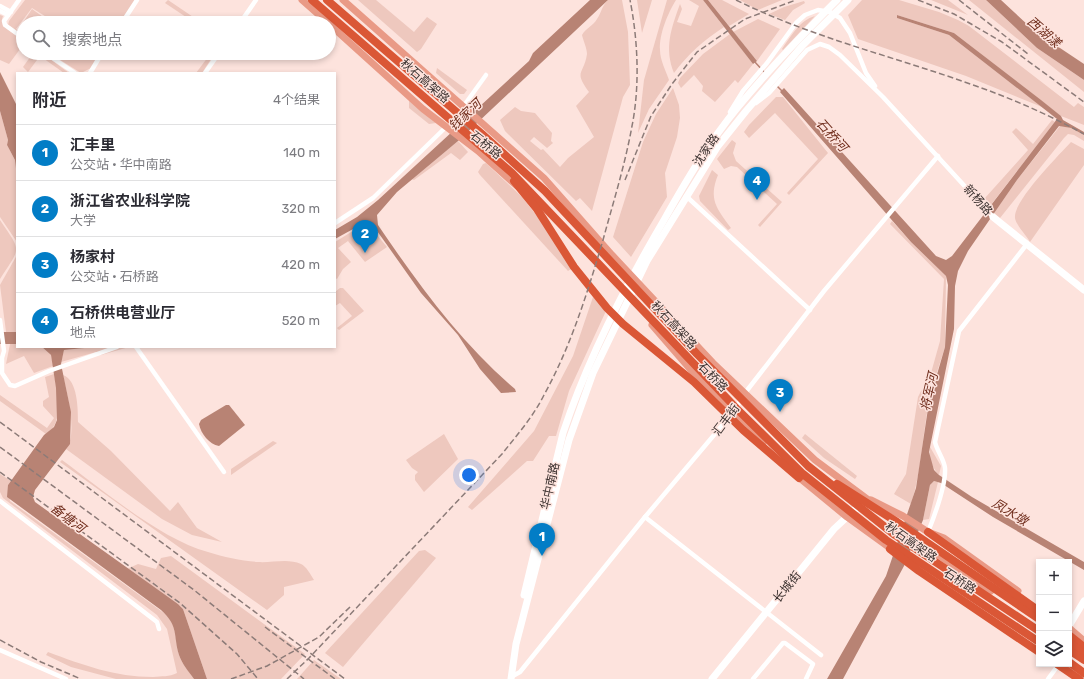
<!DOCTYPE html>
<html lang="zh">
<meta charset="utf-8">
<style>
:root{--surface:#fff;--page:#f2f2f3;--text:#2b2b33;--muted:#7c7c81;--line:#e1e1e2;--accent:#027dc6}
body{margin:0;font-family:Rubik,"Noto Sans SC",sans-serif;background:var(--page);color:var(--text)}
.controls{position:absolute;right:12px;bottom:12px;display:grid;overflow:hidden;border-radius:0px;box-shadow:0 2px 6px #0003}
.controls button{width:36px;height:36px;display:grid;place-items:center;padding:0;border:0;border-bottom:1px solid var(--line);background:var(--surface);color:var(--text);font:20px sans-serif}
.you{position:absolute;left:469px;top:475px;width:14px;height:14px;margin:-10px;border:3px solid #fff;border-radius:50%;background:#1a73e8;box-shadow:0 0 0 6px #1a73e833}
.badge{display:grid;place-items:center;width:26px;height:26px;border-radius:50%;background:var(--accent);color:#fff;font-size:13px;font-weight:700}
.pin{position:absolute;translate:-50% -33px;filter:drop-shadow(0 1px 2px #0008)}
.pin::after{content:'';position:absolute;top:21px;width:14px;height:12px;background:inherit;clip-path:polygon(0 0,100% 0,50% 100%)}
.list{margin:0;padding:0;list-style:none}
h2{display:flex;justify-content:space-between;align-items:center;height:52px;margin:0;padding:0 16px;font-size:17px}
h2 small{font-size:13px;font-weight:400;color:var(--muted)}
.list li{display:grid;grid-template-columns:26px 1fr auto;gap:12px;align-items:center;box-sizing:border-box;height:56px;padding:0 16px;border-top:1px solid var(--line)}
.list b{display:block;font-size:15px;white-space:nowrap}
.list p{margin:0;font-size:13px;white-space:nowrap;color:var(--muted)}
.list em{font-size:13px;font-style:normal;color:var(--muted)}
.icon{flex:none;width:22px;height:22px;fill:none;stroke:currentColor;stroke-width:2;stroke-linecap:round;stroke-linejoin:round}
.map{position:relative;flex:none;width:1084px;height:679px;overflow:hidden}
.search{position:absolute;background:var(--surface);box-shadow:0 2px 6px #0003;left:16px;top:16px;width:320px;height:44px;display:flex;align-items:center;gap:10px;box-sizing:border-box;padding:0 14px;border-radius:22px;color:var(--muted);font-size:15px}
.panel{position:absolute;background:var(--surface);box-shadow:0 2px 6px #0003;left:16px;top:72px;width:320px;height:276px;border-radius:0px}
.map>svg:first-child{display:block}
.green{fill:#eec8be}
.water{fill:#b88374}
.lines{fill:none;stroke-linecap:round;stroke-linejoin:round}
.stream{stroke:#b88374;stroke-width:1.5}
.street{stroke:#fff;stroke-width:4.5}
.secondary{stroke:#fff;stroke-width:7}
.primary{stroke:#e99a86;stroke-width:7}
.highway{stroke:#da5736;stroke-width:8}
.rail{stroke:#8c7b78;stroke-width:1.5;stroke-dasharray:6 3;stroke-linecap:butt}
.labels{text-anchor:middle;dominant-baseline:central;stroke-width:3;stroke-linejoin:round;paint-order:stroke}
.street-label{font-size:12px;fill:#3c3230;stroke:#fde3dd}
.water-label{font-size:13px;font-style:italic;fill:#6f2c1b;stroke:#fde3dd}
</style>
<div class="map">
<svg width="1084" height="679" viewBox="0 0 1084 679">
<rect width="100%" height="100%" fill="#fde3dd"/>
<g class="green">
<path d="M 25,0 L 138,0 L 122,23 L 45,23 L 48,18 L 32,8 L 16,29 L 23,34 L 23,36 L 8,25 L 9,21 Z"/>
<path d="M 168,0 L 202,23 L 195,23 L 165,3 Z"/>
<path d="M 358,0 L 376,0 L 414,32 L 427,17 L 437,24 L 421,49 L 417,52 Z"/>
<path d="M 608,0 L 622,0 L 628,32 L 630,85 L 623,97 L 592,211 L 580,198 L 576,201 L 505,131 L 500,120 L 515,107 L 521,111 L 535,113 L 552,133 L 551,141 L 553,143 L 547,148 L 534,137 L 530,141 L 541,150 L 543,149 L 560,167 L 568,158 L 594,137 L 576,106 L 589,92 C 573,70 584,75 587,54 C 587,48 583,40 582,35 C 586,28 593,26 597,19 C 602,12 601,7 608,0 Z"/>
<path d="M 637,0 L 652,0 L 642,33 Z"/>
<path d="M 667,0 L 676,0 C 668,13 659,34 660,50 C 660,60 666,71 669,80 L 649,109 L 638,133 L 644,80 Z"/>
<path d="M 689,0 L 703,0 L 724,27 C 704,40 688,54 674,73 C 664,48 671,29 680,4 L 682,9 L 677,22 L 691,26 L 699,6 Z"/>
<path d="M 708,0 L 722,0 L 749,14 L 729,26 Z"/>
<path d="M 740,0 L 782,0 L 758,10 Z"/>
<path d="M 862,0 L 899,0 L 939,12 L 958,20 L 969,26 L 1074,107 L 1078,103 L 1084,107 L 1084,125 L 1061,116 L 954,33 L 897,15 L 897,18 L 949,35 L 1042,107 L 966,76 L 858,39 L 848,15 Z"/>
<path d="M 931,0 L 948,0 L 968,15 Z"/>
<path d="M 969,0 L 986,0 L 1037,48 L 1084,80 L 1084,92 Z"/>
<path d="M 804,1 L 805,3 L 793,10 L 785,20 L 769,14 L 784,7 Z"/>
<path d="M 32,9 L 46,19 L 43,23 L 23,23 L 23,33 L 18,30 Z"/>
<path d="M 0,15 L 3,16 L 2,19 L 3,26 L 23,40 L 23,45 L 9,64 L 0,60 Z"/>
<path d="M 815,16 L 783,50 L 782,49 C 791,36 800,20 815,16 Z"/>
<path d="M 758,19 L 780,29 L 757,61 L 733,32 Z"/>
<path d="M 730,34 L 753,64 L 738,83 L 735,80 L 715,102 L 702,91 L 703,86 L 694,75 L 681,88 L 678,83 L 680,78 L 703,54 Z"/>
<path d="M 33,53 L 42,53 L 69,73 L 64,73 L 40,56 L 28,72 L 23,67 Z"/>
<path d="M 49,53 L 102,53 L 91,68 L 81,73 Z"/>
<path d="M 211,53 L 215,53 L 202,73 L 196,73 Z"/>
<path d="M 437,68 L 467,90 L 464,94 L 460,94 L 436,73 Z"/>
<path d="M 673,88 L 679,105 L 680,118 L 677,137 L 665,173 L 667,197 L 631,257 L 613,237 L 643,142 L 656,114 Z"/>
<path d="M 776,97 L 783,97 L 828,153 L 789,195 L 787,193 L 818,159 L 775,113 L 749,138 L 744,132 L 749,125 Z"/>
<path d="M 409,100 L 436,123 L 429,124 L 409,108 Z"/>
<path d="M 0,111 L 8,140 L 7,145 L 15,160 L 17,177 L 17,242 L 0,217 Z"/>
<path d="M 1052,120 L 1055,122 L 990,206 L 985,198 L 1028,150 L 1012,132 L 1016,128 L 1033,144 Z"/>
<path d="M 1060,126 L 1071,128 L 1084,135 L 1084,141 L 1074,135 L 1068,134 L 1064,138 L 1000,218 L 994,213 L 1017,180 Z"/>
<path d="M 732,140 L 736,143 L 733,153 L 736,161 L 782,202 L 760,227 L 758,225 L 777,204 L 737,167 L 731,166 L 724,169 L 717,159 Z"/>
<path d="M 458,141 L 468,152 L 460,160 L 451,153 L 414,180 L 411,179 Z"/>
<path d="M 1071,142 L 1084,149 L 1084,165 L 1030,242 C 1026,235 1016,225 1015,218 C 1013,201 1059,155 1071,142 Z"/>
<path d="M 486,163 L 522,197 L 559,244 L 574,267 L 568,271 L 480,175 L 478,172 L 483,164 Z"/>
<path d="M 712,170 L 718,175 C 708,199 717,209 731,228 L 728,230 L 700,201 L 699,196 Z"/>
<path d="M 0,220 C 22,253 21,246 0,279 Z"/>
<path d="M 892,221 L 911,242 L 946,276 L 945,347 L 936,375 L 931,373 L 940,341 L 944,279 L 890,224 Z"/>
<path d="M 361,226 L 372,229 L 387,247 L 365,262 L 348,241 L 338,248 L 351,262 L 343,269 L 337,279 L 335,278 L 335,242 Z"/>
<path d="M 17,255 L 17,332 L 6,332 L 0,285 Z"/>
<path d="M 340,288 L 343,288 L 364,311 L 339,330 L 337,328 L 352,316 L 340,303 L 335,306 L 335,292 Z"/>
<path d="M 593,297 L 606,311 L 569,391 L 556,436 L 549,436 L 533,461 L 527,461 L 472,510 L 468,507 L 534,431 L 573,356 Z"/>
<path d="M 10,344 L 17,344 L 17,347 L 42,347 L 51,355 L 53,366 L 34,373 L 24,356 L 6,364 Z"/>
<path d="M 95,347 L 129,347 L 101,355 L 96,352 L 61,362 L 64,350 Z"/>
<path d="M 54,374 C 57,392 65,423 46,434 L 0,401 L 0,395 L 47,428 L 54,418 L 43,406 L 43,401 L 49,397 L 45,377 Z"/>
<path d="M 63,375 C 78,380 78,410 78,422 L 111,451 L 170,511 L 178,502 L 197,528 L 222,542 L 192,535 L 162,519 L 66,449 C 78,435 67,393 63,375 Z"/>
<path d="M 926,388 L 932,389 C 922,427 923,467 911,504 L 894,494 L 906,474 L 918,397 L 921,391 Z"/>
<path d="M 444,434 L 458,459 L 424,492 L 415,480 L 415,475 L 418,472 L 412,468 L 406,460 Z"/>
<path d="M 805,434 L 857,476 L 855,479 L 824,458 L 802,438 Z"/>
<path d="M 273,441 L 277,443 L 231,475 L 231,469 Z"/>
<path d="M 930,447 L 941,466 L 939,475 C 932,468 928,457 930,447 Z"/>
<path d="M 62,460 C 103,490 160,539 208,552 C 224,557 242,561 258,562 C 272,563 288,558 301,564 C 306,566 311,575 314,580 L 284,587 L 284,595 L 267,610 L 60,462 Z"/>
<path d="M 0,474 L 11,481 L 8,485 L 10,501 L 168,616 C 177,628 175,640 179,655 C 182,664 189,671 194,679 L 116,679 L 71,667 L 46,655 L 48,652 C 83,665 115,677 153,677 C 162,676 169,677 177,673 L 167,629 L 157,615 L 3,498 L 0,492 Z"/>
<path d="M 934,481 L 938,482 L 929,519 L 923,520 L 930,485 Z"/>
<path d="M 425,550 L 436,558 L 343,667 L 325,653 L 419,551 Z"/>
<path d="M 171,556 L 305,654 L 281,679 L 207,679 L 183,609 L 178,604 L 127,569 L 138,564 L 156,569 L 161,558 Z"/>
<path d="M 314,660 L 341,679 L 297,679 Z"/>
</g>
<g class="water">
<path d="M 590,0 L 608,0 L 458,141 L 397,192 L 377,215 L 378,225 C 418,284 461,343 515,389 L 516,392 L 501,393 L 480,369 L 458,335 L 421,293 L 375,228 L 364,223 L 335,239 L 335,230 L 357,217 L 378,200 L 529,61 L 533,53 Z"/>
<path d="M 703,0 L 708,0 L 757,61 L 753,64 Z"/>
<path d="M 986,0 L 1001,0 L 1042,38 L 1060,48 L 1084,64 L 1084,80 L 1037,48 Z"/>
<path d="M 897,15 L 954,33 L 1041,100 L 1061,116 L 1063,120 L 1084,132 L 1084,135 L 1071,128 L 1059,126 L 1017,180 L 968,251 L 958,271 L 955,286 L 954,329 L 929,452 L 934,470 L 939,475 L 972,497 L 1084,562 L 1084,570 L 993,517 L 941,483 L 934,481 L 930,485 L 923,520 L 904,566 L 843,679 L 827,679 L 886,576 L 916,488 L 929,402 L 945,347 L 948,285 L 946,276 L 911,242 L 780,92 L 784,88 L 936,256 L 946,260 L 952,256 L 1057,119 L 949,35 L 897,18 Z"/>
<path d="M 0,72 L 17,106 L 17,177 L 15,160 L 7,145 L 8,140 L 0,111 Z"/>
<rect x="0" y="332" width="17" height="12"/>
<path d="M 42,347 L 95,347 L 64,350 L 61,364 L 71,412 L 70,444 L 35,490 L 33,497 L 35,502 L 178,604 L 183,609 L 207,679 L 194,679 C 189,672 182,664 179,655 C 173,635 179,626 161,610 L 7,497 L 8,485 L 44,435 L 54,427 L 57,420 L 56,388 L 51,355 Z"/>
<path d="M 226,405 L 229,405 L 245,425 L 219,446 C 209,444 201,434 199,424 L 201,420 Z"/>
</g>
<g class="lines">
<g class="stream">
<path d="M 754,61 L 765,73"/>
<path d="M 777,86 L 783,92"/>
</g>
<g class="street">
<path d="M 19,0 L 4,21 L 5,25 L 23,38"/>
<path d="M 0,6 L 11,12"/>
<path d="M 0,11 L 8,15"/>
<path d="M 122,23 L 137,0"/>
<path d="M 240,23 L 256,0"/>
<path d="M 45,53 L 75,73"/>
<path d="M 90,73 L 102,53"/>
<path d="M 205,73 L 219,53"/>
<path d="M 756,103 L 769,93 L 807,50 L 820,44 L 829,47 L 840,55 L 883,97 L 993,217"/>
<path d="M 463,107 L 486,75"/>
<path d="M 730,112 L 743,91 L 767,63 L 796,23 L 805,15 L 818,10 L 830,12 L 840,18 L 850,33 L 866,73 L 875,86"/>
<path d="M 686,196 L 810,310"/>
<path d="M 335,223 L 373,198 L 446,127"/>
<path d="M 0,320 L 4,351 L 2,358 L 2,373 L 10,385 L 15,386 L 49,371 L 117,347"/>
<path d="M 136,347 L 224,472"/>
<path d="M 736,408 L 745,393 L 824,291 L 938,156"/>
<path d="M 0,501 L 157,622 L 159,629"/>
<path d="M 645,517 L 821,655"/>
<path d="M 928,532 C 934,517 946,484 945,468 C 944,459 937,451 935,442 L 959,331 L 1027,244"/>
<path d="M 0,650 L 66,679"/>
<path d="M 511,677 L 520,672 L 645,517 L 730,416"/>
<path d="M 753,679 L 783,643 L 785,643 L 813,664 L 806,679"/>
<path d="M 1048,679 L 1059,664"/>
</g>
<g class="secondary">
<path d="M 993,217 L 1084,290"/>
<path d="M 524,595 L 563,433 C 588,358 624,288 664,220 C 686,181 709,142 738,107 C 769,69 803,34 837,0"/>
<path d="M 1069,626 L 1084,601"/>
<path d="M 511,679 L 516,644 L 569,440 L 593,373 L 647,261 L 718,146 L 746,111 L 803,45 L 848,0"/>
<path d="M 712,679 L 834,529 L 862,503"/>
</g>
<g class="primary">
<path d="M 302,0 L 328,23"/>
<path d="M 343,0 L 544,178 L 612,255 L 713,363 L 815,460 L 874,504"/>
<path d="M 329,24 L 423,109 L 478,151 L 517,186"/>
<path d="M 652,325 L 697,377 L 763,443"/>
<path d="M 796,475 L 847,517 L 894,551"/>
<path d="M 871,500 L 903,516 L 928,532 L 944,538 L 1018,591"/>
<path d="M 914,538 L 991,591"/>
<path d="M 1069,628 L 1084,641"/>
<path d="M 1064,664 L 1084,678"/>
</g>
<g class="highway">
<path d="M 312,0 L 512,173 L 737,409 L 803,474 L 886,540 L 1039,642"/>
<path d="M 327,0 L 482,134 L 545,191 L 697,354 L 808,466 L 895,535 L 1039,631"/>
<path d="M 514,181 L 537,209 L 574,267 L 607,308 L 623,324 L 694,382 L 743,430 L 799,478"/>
<path d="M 837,484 L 897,522 L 1039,619"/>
<path d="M 928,532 L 1039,611"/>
<path d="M 890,549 L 919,571 L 1039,652"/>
<path d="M 1069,635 L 1084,647"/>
<path d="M 1069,642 L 1084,654"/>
<path d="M 1069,650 L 1084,660"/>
<path d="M 1069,662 L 1084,673"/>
<path d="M 1057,664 L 1079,679"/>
</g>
<g class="rail">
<path d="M 736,0 C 813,38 896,57 976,86 C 1013,99 1049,115 1084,134"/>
<path d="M 918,0 L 954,14 L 1002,42 L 1084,102"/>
<path d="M 959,0 L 1028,54"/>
<path d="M 625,180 L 651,116 L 672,84 L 697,52 L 745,19 L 796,0"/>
<path d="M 0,422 L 345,679"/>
<path d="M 0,447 L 194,590 L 304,679"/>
<path d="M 0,472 L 180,603 L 237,654 L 258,679"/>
<path d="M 265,627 L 335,679"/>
<path d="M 0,640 L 41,662 L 81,679"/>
<path d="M 231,679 L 267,666 L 319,637 L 351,606"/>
<path d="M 287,679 L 309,658 L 502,454 C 517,435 533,417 544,395 C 571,346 587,294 603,240 C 613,203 625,165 632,126 C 640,86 638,40 630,0"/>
</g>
</g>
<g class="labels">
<g class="street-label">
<text transform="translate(425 81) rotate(41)">秋石高架路</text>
<text transform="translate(486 145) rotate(39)">石桥路</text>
<text transform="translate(706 150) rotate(-56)">沈家路</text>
<text transform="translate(978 200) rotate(48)">新杨路</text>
<text transform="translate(674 325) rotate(47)">秋石高架路</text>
<text transform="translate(713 377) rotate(46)">石桥路</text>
<text transform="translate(726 420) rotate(-53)">汇丰街</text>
<text transform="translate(550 486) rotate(-77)">华中南路</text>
<text transform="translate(911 542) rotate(35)">秋石高架路</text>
<text transform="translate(960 581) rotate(33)">石桥路</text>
<text transform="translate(787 587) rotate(-51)">长城街</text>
</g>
<g class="water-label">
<text transform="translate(1044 32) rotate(41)">西湖漾</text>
<text transform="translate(465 115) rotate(-43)">钱家河</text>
<text transform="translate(832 135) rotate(48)">石桥河</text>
<text transform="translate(929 392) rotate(-77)">将军河</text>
<text transform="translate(1010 512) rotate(31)">凤水墩</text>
<text transform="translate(68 518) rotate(37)">备塘河</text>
</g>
</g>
</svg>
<div class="controls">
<button>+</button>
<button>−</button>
<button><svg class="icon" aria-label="layers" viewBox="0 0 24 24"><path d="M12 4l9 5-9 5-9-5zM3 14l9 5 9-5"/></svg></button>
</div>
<div class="you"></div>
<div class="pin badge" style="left:542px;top:556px">1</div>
<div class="pin badge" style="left:365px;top:253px">2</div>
<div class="pin badge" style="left:780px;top:412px">3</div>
<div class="pin badge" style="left:757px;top:200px">4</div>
<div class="search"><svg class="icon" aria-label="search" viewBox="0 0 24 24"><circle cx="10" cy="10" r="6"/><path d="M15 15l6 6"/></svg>搜索地点</div>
<section class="panel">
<h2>附近<small>4个结果</small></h2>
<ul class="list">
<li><span class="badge">1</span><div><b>汇丰里</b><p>公交站 · 华中南路</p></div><em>140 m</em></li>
<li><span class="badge">2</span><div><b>浙江省农业科学院</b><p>大学</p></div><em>320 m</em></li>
<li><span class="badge">3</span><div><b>杨家村</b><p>公交站 · 石桥路</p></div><em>420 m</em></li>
<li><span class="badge">4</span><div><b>石桥供电营业厅</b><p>地点</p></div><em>520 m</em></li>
</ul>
</section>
</div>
